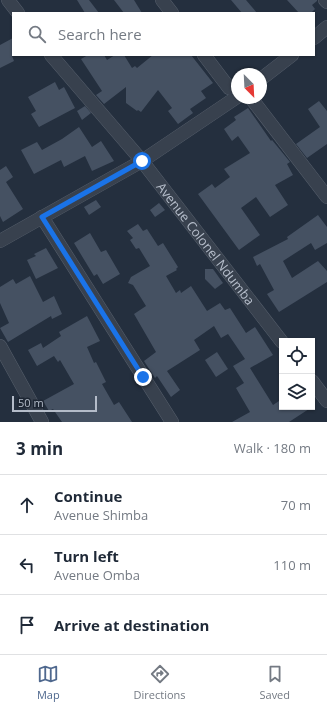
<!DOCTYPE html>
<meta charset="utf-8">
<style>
:root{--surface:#fff;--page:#f2f2f3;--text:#1f2937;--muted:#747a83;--line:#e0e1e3;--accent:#4f688e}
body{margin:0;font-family:"Open Sans",sans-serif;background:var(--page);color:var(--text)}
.controls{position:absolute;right:12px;bottom:12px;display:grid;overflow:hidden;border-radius:0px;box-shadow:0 1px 3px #0004}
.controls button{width:36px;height:36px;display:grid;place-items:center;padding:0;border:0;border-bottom:1px solid var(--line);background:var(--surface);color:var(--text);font:20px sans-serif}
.compass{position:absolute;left:231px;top:68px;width:36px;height:36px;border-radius:50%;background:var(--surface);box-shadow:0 1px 3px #0004;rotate:156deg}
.scale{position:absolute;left:12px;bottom:10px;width:85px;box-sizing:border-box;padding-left:4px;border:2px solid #b4bcc9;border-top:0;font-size:11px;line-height:14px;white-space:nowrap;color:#b4bcc9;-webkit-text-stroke:3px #1d2633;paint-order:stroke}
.stop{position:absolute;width:12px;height:12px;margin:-9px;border:3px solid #1a73e8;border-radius:50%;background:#fff}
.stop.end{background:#1a73e8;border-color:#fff;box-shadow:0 1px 4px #0008}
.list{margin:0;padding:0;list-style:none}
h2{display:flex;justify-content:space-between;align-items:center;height:52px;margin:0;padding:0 16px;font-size:17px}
h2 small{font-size:13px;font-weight:400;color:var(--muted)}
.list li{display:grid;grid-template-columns:26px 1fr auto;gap:12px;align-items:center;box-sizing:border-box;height:60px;padding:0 16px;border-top:1px solid var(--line)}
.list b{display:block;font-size:15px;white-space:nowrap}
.list p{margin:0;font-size:13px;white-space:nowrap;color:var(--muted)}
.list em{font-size:13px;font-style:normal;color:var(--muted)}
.icon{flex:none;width:22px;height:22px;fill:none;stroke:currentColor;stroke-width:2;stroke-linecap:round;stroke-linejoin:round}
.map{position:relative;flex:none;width:327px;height:422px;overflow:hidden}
.search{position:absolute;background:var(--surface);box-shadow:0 1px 3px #0004;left:12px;right:12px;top:12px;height:44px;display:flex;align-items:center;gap:10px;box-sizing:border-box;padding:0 14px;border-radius:0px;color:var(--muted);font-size:15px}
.sheet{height:232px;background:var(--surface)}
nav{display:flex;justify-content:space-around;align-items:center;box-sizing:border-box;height:56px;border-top:1px solid var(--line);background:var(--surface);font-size:11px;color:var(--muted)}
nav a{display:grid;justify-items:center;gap:2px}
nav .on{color:var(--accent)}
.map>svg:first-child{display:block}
.building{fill:#455162}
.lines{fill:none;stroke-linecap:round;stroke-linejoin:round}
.minor-casing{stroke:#565f6c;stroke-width:14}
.minor{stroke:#38414e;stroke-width:13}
.route{stroke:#1a73e8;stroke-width:5}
.labels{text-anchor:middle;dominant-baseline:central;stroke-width:3;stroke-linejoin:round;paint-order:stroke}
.street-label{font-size:13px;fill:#b4bcc9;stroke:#1d2633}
</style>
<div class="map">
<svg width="327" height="422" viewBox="0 0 327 422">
<rect width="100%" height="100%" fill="#242f3e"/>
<g class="building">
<path d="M 77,0 L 89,0 L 99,13 L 85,13 Z"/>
<path d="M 114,0 L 134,0 L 142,13 L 124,13 Z"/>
<path d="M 231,0 L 246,0 L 257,13 L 242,13 Z"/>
<path d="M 287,0 L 317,0 L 317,1 L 312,5 L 315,9 L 311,13 L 299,13 Z"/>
<path d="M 13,38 L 13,55 L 14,55 L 12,56 L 14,61 L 0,68 L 0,45 Z"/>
<path d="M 88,55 L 104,55 L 107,60 L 115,55 L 124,55 L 132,68 L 135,66 L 137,68 L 153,55 L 191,55 L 213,83 L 201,91 L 206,98 L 190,109 L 193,113 L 178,124 L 168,111 L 172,108 L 158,90 L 141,112 L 138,110 L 137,111 L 126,103 L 126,87 L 104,104 L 96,95 L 102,91 L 81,59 Z"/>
<path d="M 55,82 L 59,90 L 64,87 L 75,108 L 39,127 L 31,114 L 36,111 L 28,97 Z"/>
<path d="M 319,101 L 327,111 L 327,144 L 307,158 L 296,144 L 320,127 L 308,109 Z"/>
<path d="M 85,106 L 91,113 L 82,120 L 77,111 Z"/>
<path d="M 248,108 L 271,141 L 272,140 L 290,162 L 287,164 L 293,175 L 275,185 L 288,205 L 270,217 L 256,197 L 241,208 L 260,235 L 239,250 L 198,194 L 212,184 L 215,188 L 230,177 L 224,169 L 250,153 L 238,136 L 232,141 L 224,129 L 236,120 L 234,117 Z"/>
<path d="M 79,127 L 92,147 L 101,141 L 114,161 L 92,171 L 85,156 L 64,167 L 61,160 L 34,174 L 21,150 L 37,142 L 42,150 L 62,139 Z"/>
<path d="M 6,166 L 13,177 L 6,182 L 23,209 L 3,222 L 0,216 L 0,170 Z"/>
<path d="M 96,200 L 101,207 L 89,215 L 84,207 Z"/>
<path d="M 159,203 L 165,210 L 155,217 L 150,210 Z"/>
<path d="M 318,215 L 327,227 L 327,243 L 315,250 L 311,243 L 283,261 L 292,278 L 318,261 L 327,271 L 327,282 L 279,312 L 267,294 L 274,290 L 260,264 L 257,266 L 253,257 L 288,239 L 287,237 Z"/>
<path d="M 138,224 L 143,231 L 147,229 L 158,246 L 163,243 L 178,267 L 176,269 L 177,270 L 166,276 L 176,293 L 180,290 L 181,293 L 191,286 L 207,311 L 220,303 L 225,310 L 230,308 L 246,333 L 255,327 L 273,355 L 250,368 L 273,405 L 282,399 L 282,407 L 312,407 L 289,422 L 232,422 L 250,412 L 236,388 L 244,383 L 233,366 L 245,359 L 228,334 L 221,338 L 214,326 L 194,340 L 200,350 L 167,371 L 180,390 L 171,397 L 157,376 L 155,378 L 144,361 L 156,352 L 134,314 L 146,306 L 133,285 L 128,283 L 131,277 L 150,266 L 139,248 L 136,249 L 130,240 L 133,238 L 127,231 Z"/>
<path d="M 90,233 L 101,252 L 106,250 L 120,274 L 103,284 L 97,274 L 94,276 L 74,243 Z"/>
<path d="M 46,248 L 58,268 L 36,279 L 27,260 L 36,256 L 34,254 Z"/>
<path d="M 205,269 L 213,269 L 223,283 L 215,289 L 205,279 Z"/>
<path d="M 30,276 L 43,302 L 54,296 L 62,314 L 52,319 L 51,316 L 8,342 L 0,328 L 9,323 L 0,303 L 0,287 L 13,279 L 16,284 Z"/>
<path d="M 87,316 L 100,341 L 87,347 L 94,363 L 96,362 L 106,382 L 102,384 L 114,405 L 119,402 L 132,422 L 62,422 L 53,409 L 49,411 L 43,401 L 74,384 L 60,360 L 58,362 L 54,356 L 37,366 L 28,350 L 41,343 L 43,348 L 61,336 L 59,332 Z"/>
<path d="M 217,352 L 228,369 L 216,377 L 205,360 Z"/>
</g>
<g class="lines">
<defs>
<g id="minor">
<path d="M 8,0 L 18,13"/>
<path d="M 162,0 L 172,13"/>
<path d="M 325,0 L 327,2"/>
<path d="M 314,38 L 327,27"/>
<path id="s1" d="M 51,55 L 142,161 L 282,342"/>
<path d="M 204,55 L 229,88 L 237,91"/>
<path d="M 261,79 L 292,55"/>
<path d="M 251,98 L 327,197"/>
<path d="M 42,217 L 172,422"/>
<path d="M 0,241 L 142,161 L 237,97"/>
<path d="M 0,346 L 42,422"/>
<path d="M 312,381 L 327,401"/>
</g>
</defs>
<use href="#minor" class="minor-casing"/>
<use href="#minor" class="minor"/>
</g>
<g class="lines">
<path class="route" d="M 142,161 L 42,217 L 143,377"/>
</g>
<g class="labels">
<g class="street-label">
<text stroke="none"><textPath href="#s1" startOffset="244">Avenue Colonel Ndumba</textPath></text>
</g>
</g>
</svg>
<div class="controls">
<button><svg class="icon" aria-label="locate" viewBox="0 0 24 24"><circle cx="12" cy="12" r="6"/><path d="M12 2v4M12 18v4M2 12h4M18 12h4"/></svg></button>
<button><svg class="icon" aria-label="layers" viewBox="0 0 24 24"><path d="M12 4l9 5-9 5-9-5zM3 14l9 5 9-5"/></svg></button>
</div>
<svg class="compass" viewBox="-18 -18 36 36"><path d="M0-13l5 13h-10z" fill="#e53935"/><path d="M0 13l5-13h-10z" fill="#747a83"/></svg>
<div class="scale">50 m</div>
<div class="stop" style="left:142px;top:161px"></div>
<div class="stop end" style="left:143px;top:377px"></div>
<div class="search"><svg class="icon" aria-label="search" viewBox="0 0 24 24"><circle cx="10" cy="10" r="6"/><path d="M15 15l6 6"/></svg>Search here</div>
</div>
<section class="sheet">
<h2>3 min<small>Walk · 180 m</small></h2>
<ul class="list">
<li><svg class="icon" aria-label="ahead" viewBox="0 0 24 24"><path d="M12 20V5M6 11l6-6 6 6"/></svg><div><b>Continue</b><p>Avenue Shimba</p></div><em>70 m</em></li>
<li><svg class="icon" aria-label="left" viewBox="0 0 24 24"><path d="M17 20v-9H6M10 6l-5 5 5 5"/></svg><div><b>Turn left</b><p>Avenue Omba</p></div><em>110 m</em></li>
<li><svg class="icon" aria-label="arrive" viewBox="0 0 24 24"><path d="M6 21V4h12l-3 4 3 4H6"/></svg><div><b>Arrive at destination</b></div></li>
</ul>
</section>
<nav>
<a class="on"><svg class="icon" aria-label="map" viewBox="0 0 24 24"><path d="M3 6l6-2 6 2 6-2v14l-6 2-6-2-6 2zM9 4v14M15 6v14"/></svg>Map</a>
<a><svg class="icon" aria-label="directions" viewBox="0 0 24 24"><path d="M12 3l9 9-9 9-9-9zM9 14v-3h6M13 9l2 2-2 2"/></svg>Directions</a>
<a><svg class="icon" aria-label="saved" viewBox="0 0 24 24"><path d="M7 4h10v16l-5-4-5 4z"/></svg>Saved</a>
</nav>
